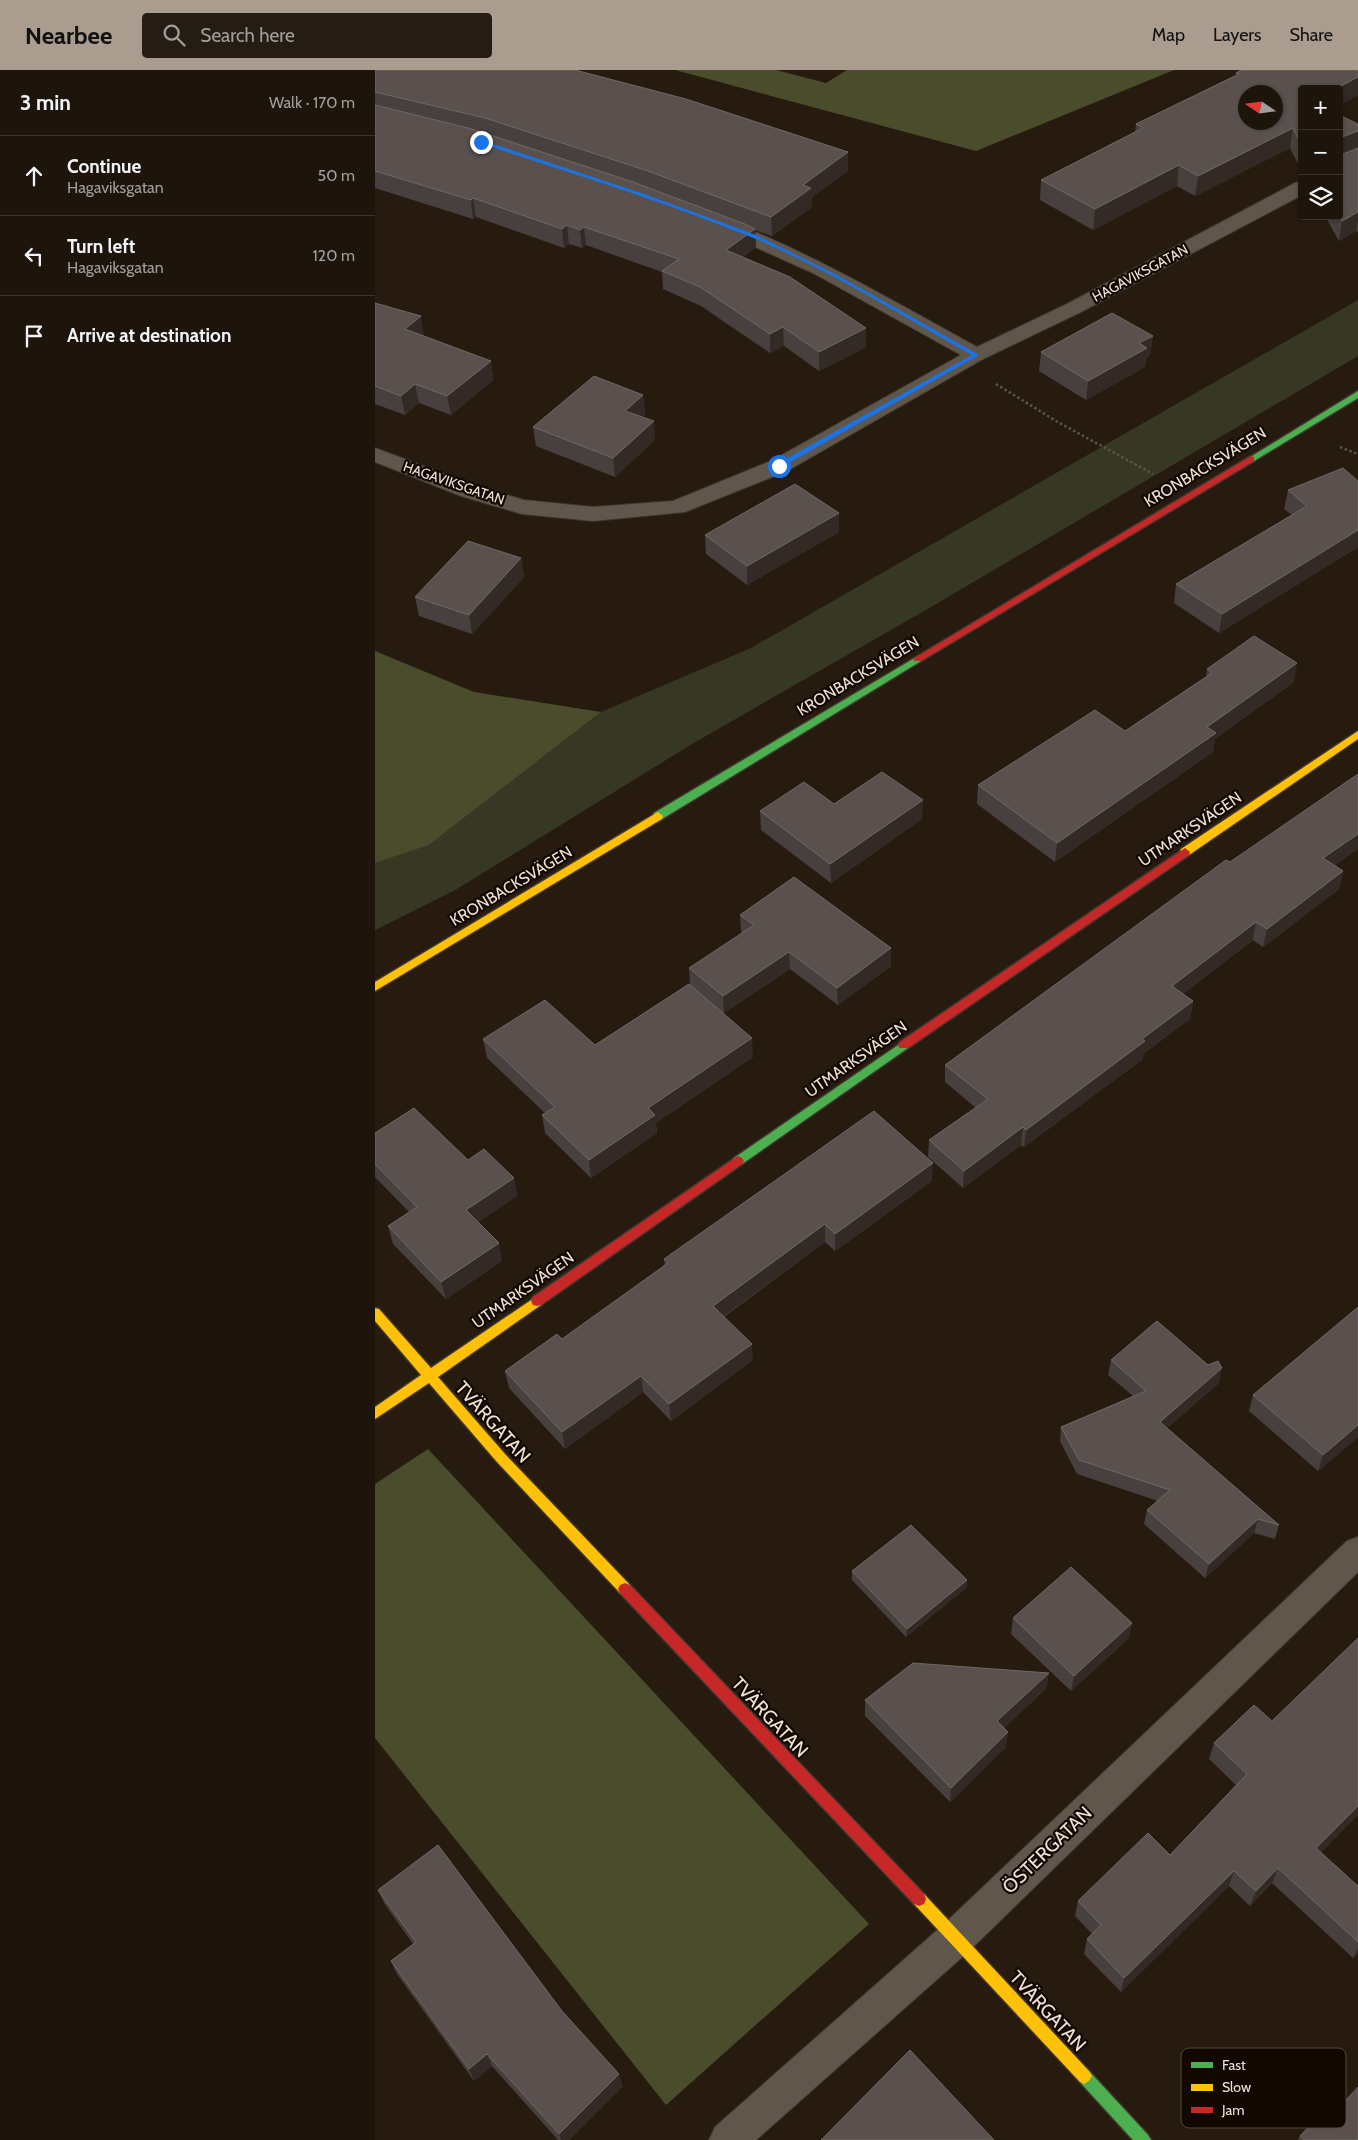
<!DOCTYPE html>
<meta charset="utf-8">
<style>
:root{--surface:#1d140b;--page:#251d14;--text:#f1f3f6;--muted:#a09e9d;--line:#3b332c;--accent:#aa9c8e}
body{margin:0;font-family:Cabin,sans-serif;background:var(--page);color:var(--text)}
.controls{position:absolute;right:15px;top:15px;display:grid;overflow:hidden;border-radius:5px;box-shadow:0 1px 4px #0004}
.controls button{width:45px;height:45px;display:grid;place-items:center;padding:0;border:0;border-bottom:1px solid var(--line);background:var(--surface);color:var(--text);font:25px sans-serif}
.compass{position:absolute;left:863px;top:15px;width:45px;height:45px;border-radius:50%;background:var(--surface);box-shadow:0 1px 4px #0004;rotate:283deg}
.stop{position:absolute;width:15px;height:15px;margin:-11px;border:4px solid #1a73e8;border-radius:50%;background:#fff}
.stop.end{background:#1a73e8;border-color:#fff;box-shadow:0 1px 5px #0008}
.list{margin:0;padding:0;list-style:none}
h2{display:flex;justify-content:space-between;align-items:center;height:65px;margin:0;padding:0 20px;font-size:21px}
h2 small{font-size:16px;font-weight:400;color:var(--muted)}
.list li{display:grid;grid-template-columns:32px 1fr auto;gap:15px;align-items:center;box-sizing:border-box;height:80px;padding:0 20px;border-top:1px solid var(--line)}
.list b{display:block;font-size:19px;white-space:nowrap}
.list p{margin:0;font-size:16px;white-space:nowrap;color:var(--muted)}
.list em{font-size:16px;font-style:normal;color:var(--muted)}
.icon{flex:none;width:28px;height:28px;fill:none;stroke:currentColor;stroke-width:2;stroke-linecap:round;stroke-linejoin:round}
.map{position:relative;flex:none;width:983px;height:2070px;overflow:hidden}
header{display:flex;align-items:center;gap:30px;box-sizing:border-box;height:70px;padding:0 25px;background:var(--accent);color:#111}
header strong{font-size:24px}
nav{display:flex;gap:28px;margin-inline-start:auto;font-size:18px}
.search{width:350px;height:45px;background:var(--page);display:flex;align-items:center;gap:12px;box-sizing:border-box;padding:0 18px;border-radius:5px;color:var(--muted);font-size:19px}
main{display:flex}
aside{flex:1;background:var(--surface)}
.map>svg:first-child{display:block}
.green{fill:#363824}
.forest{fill:#494d2c}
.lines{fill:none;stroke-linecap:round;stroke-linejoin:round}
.street-casing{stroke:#41372f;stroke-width:2}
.fast-casing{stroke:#41372f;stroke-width:3}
.slow-casing{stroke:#41372f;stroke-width:3}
.jam-casing{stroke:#41372f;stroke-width:3}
.path{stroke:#5d544b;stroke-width:2.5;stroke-dasharray:2.5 2.5;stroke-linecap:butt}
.street{fill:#5f564c;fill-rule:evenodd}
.fast{fill:#4caf50;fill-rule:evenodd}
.slow{fill:#ffc107;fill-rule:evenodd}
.jam{fill:#c62828;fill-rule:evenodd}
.wall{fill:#48403f}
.shaded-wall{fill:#332a25}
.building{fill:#5a514f;stroke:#716864;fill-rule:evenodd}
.route{fill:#1a73e8}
.labels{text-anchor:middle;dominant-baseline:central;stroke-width:4.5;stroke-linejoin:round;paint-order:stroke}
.far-street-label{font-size:14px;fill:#f0e1d3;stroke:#120802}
.street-label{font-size:16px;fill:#f0e1d3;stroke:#120802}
.near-street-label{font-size:19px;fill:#f0e1d3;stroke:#120802}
.key{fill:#120802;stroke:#554941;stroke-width:1}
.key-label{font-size:14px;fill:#f0e1d3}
</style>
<header>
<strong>Nearbee</strong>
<div class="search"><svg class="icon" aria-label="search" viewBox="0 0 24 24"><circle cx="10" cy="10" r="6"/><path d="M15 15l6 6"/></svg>Search here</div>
<nav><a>Map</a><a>Layers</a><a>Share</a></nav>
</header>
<main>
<aside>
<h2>3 min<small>Walk · 170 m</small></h2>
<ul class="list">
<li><svg class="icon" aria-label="ahead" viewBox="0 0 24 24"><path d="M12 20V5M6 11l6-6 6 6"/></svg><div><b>Continue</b><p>Hagaviksgatan</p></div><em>50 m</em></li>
<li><svg class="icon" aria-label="left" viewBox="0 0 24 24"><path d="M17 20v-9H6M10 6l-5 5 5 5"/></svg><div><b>Turn left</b><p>Hagaviksgatan</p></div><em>120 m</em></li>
<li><svg class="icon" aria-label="arrive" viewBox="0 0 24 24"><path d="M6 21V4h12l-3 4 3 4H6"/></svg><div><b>Arrive at destination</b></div></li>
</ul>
</aside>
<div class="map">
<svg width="983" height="2070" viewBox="0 0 983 2070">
<rect width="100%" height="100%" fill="#271b0f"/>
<path class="green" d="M 983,230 L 983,286 L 556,537 L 317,674 L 82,819 L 0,860 L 0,793 L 54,775 L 226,642 L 376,578 Z"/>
<g class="forest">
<path d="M 300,0 L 401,0 L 451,13 L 472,0 L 799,0 L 601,81 Z"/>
<path d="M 0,581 L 99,622 L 226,642 L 54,775 L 0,793 Z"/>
<path d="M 53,1379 L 494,1854 L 291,2035 L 0,1668 L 0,1414 Z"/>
</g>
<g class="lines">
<defs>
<g id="street">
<path d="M 927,111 L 927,125 L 706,242 L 608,289 L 412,401 L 310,442 L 218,451 L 147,444 L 86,426 L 0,392 L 0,378 L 102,416 L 149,430 L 218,437 L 298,431 L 396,391 L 586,285 L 438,203 L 340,159 L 337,155 L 340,151 L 347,149 L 354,151 C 440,185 520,232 602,277 L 692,234 L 920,113 Z"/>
<path d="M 983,1467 L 983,1502 L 594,1881 L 381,2070 L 334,2070 L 340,2057 L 568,1855 L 972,1471 Z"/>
</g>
<g id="fast">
<path d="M 983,321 L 983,328 L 879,391 L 876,392 L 872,389 Z"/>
<path d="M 543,586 L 546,587 L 546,591 L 287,749 L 279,749 L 278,746 L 279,743 Z"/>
<path d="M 529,971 L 535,975 L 533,978 L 367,1094 L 359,1094 L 357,1091 L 359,1088 Z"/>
<path d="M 709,1998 L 714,2001 L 773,2065 L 776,2070 L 758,2070 L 704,2011 L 701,2006 L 704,2001 Z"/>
</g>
<g id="slow">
<path d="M 983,661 L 983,669 L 814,785 L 806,785 L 805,782 L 806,779 Z"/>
<path d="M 283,742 L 288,746 L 287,749 L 0,921 L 0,912 Z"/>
<path d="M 162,1226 L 166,1227 L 168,1231 L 166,1235 L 63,1307 L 130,1384 L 255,1515 L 257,1519 L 255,1523 L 250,1525 L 245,1523 L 122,1392 L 54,1313 L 0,1349 L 0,1337 L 46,1305 L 0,1251 L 0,1238 L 4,1239 L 56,1298 Z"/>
<path d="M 544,1822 L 549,1824 L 714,2001 L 717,2006 L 714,2011 L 709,2014 L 704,2011 L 539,1834 L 537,1829 L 539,1824 Z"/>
</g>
<g id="jam">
<path d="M 876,386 L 879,387 L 879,391 L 546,591 L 540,591 L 538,589 Z"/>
<path d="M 810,778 L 815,782 L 814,785 L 533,978 L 525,978 L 523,975 L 525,972 Z"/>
<path d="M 363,1086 L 367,1088 L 369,1091 L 367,1094 L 166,1235 L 162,1236 L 158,1235 L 156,1231 L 158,1227 Z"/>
<path d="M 250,1513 L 255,1515 L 549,1824 L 551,1829 L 549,1834 L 544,1836 L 539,1834 L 245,1523 L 243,1519 L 245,1515 Z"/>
</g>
</defs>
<use href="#street" class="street-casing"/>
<use href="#fast" class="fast-casing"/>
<use href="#slow" class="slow-casing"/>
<use href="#jam" class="jam-casing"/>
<g class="path">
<path d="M 621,314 L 681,351 L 778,404"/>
<path d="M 965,377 L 983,384"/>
</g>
<use href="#street" class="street"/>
<use href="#fast" class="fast"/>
<use href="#slow" class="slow"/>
<use href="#jam" class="jam"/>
</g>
<g class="wall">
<path d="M 0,0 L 473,82 L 473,101 L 437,127 L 437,137 L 397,166 L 380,160 L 381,177 L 368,187 L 491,277 L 444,301 L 409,276 L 395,283 L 326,236 L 288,219 L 287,202 L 211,175 L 207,178 L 194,174 L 189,178 L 101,147 L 98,149 L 0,118 Z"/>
<path d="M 983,0 L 983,25 L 964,35 L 964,19 L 927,19 L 927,102 L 915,78 L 820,126 L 802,116 L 718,160 L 665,130 L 666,110 L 760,62 L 761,54 L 861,5 L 861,3 Z"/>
<path d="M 983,54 L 983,162 L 981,161 L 964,171 L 950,146 L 964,146 Z"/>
<path d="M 0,233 L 49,265 L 48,266 L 116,291 L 118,310 L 76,345 L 44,333 L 30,345 L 0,334 Z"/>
<path d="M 778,266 L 775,285 L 771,288 L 770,297 L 711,330 L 664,301 L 666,282 Z"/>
<path d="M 268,325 L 270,344 L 267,347 L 280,370 L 240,407 L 161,376 L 158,357 Z"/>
<path d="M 983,411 L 983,477 L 844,563 L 799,533 L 801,514 L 917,445 L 909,439 L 913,420 Z"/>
<path d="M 464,443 L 464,462 L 372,515 L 331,484 L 330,465 Z"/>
<path d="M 146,488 L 149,507 L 97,564 L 44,546 L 40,527 Z"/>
<path d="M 832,599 L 919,612 L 840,669 L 838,682 L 680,792 L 602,734 L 603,715 L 750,661 L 831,607 Z"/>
<path d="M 459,734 L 547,749 L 456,813 L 386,760 L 385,741 Z"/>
<path d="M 983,779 L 960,795 L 968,801 L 964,819 L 888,877 L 878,870 L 808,924 L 818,931 L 815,949 L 768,984 L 768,989 L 649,1077 L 646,1075 L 588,1118 L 553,1087 L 554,1070 L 601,1038 L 570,1012 L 570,995 L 855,792 Z"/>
<path d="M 365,845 L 516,896 L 463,935 L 415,899 L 349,943 L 378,987 L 281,1053 L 282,1063 L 216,1108 L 170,1063 L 167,1045 L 170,1043 L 112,988 L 108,969 L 220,975 L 315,915 L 314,898 L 368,863 L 366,862 Z"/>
<path d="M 0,1063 L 93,1090 L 139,1108 L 142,1126 L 103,1152 L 127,1191 L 71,1229 L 18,1174 L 13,1156 L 34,1142 L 0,1107 Z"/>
<path d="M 557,1111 L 460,1181 L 450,1172 L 349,1247 L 378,1290 L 296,1351 L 268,1322 L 190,1379 L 134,1318 L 130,1301 L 187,1269 L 290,1196 L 289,1189 Z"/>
<path d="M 736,1290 L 844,1313 L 792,1358 L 904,1455 L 900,1469 L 879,1463 L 830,1508 L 769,1454 L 772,1440 L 783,1431 L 702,1404 L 685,1371 L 686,1357 L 758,1326 L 733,1305 Z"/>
<path d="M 878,1325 L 983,1367 L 943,1401 L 874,1341 Z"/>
<path d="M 477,1501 L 592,1510 L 591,1518 L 531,1567 L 477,1510 Z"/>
<path d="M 638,1548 L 757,1553 L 754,1568 L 696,1621 L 636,1564 Z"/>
<path d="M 672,1618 L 629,1658 L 631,1677 L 575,1732 L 490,1646 L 490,1630 Z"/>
<path d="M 879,1635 L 946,1783 L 983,1816 L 983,1883 L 978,1888 L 897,1813 L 875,1836 L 854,1816 L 746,1922 L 709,1884 L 712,1869 L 717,1864 L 700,1846 L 703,1831 L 795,1785 L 861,1715 L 834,1689 L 839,1673 Z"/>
<path d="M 3,1820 L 187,1941 L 248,2016 L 194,2070 L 183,2070 L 117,1996 L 99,2011 L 22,1904 L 16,1891 L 38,1874 L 9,1833 Z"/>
<path d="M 959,2043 L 983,2070 L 923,2070 L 925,2066 Z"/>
</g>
<g class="shaded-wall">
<path d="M 983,7 L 983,25 L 964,35 L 964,19 L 960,19 Z"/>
<path d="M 918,58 L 915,78 L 820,126 L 823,106 Z"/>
<path d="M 983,61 L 983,79 L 964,87 L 967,67 Z"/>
<path d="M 473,82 L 473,101 L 437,127 L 437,137 L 397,166 L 396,147 L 428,115 Z"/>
<path d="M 804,95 L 802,116 L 718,160 L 720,139 Z"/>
<path d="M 98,128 L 101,147 L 98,149 L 96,130 Z"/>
<path d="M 983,142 L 983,150 L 981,161 L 964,171 L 967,151 Z"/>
<path d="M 192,155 L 194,174 L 189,178 L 187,159 Z"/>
<path d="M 209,157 L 211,175 L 207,178 L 205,160 Z"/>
<path d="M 380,159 L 381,177 L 352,199 L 351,180 Z"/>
<path d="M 46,246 L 49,265 L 33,278 L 30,259 Z"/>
<path d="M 408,257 L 409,276 L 395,283 L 395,264 Z"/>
<path d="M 491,258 L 491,277 L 444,301 L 444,282 Z"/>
<path d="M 778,266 L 775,285 L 771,288 L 770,297 L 711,330 L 713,311 L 764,273 Z"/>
<path d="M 116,291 L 118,310 L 76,345 L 72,326 Z"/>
<path d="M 40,314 L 44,333 L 30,345 L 26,326 Z"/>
<path d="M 268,325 L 270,344 L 252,360 L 250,341 Z"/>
<path d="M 279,351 L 280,370 L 240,407 L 238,388 Z"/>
<path d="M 464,443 L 464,462 L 372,515 L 372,496 Z"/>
<path d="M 983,460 L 983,477 L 844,563 L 847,544 Z"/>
<path d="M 146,488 L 149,507 L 97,564 L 94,545 Z"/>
<path d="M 922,593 L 919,612 L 840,669 L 838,682 L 680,792 L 682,773 L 832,657 Z"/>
<path d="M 548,730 L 547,749 L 456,813 L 455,794 Z"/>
<path d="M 983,764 L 983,779 L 944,806 L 948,788 Z"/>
<path d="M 968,801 L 964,819 L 888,877 L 892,859 Z"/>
<path d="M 881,852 L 878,870 L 795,934 L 797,916 Z"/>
<path d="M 516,878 L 516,896 L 463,935 L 462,918 Z"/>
<path d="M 414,882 L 415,899 L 349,943 L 348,926 Z"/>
<path d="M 818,931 L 815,949 L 768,984 L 768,989 L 649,1077 L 651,1060 L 767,969 Z"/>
<path d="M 377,968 L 378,987 L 281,1053 L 282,1063 L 216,1108 L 214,1090 L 273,1038 Z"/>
<path d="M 648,1057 L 646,1075 L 588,1118 L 589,1101 Z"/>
<path d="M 558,1093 L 557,1111 L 460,1181 L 460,1164 Z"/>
<path d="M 139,1108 L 142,1126 L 95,1158 L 91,1140 Z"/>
<path d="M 450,1154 L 450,1172 L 339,1253 L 338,1236 Z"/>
<path d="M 124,1173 L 127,1191 L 71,1229 L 66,1212 Z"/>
<path d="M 377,1274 L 378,1290 L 296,1351 L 294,1334 Z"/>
<path d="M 847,1298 L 844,1313 L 782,1367 L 785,1352 Z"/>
<path d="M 266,1306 L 268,1322 L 190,1379 L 187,1362 Z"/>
<path d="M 983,1355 L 983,1367 L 943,1401 L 948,1385 Z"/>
<path d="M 883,1449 L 879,1463 L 830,1508 L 834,1494 Z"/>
<path d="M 592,1510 L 591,1518 L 531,1567 L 532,1559 Z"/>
<path d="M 757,1553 L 754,1568 L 696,1621 L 699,1606 Z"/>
<path d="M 674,1603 L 672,1618 L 621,1666 L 622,1651 Z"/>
<path d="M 633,1662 L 631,1677 L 575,1732 L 576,1718 Z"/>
<path d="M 983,1736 L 983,1745 L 935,1794 L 941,1778 Z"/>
<path d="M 903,1798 L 897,1813 L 875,1836 L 881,1821 Z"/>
<path d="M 859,1801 L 854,1816 L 746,1922 L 749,1908 Z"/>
<path d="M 983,1878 L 983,1883 L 978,1888 Z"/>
<path d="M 112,1984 L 117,1996 L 99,2011 L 94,1999 Z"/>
<path d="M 244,2004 L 248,2016 L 194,2070 L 186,2070 L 184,2064 Z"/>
</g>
<g class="building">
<path d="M 0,0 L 200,0 L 311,29 L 473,82 L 428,115 L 436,118 L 396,147 L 273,101 L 110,48 L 0,22 Z"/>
<path d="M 866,0 L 983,0 L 983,7 L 960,19 L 927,19 L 927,76 L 918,58 L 823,106 L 804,95 L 720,139 L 666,110 L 768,58 L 761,54 L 864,4 L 861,3 ZM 870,22 L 900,22 L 900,52 L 870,52 Z"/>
<path d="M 0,35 L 97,59 L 258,112 L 370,154 L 380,159 L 351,180 L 415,207 L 491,258 L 444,282 L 408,257 L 395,264 L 325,217 L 287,201 L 304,189 L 209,157 L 205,160 L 192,155 L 187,159 L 98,128 L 96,130 L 0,101 Z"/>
<path d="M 964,45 L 983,54 L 983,61 L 967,67 L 966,84 L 968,84 L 983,78 L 983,142 L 967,151 L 964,146 Z"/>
<path d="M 0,233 L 46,246 L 30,259 L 116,291 L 72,326 L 40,314 L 26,326 L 0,316 Z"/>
<path d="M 737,243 L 778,266 L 764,273 L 772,278 L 713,311 L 666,282 Z"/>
<path d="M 219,306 L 268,325 L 250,341 L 279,351 L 238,388 L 158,357 Z"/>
<path d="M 968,398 L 983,411 L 983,460 L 847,544 L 801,514 L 932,436 L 913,420 Z"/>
<path d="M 420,414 L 464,443 L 372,496 L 330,465 Z"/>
<path d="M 93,471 L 146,488 L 94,545 L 40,527 Z"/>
<path d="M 879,566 L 922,593 L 832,657 L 841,663 L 682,773 L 603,715 L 720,640 L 750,661 L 837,603 L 832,599 Z"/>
<path d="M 507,702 L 548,730 L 455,794 L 385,741 L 429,712 L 459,734 Z"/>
<path d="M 983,704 L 983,764 L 948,788 L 968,801 L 892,859 L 881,852 L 797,916 L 818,931 L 767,969 L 770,971 L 651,1060 L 648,1057 L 589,1101 L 554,1070 L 613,1029 L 570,995 L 851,790 L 855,792 Z"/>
<path d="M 419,807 L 516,878 L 462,918 L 414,882 L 348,926 L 314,898 L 379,855 L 365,845 Z"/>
<path d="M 314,914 L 377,968 L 273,1038 L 280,1045 L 214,1090 L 167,1045 L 180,1037 L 108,969 L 170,930 L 220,975 Z"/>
<path d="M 39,1038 L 93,1090 L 109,1079 L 139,1108 L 91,1140 L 124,1173 L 66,1212 L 13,1156 L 42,1137 L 0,1094 L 0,1063 Z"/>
<path d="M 499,1041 L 558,1093 L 460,1164 L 450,1154 L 338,1236 L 377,1274 L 294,1334 L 266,1306 L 187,1362 L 130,1301 L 182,1264 L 187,1269 L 293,1193 L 289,1189 Z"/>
<path d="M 983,1237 L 983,1355 L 948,1385 L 878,1325 Z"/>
<path d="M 782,1251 L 833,1295 L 843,1291 L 847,1298 L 785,1352 L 904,1455 L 883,1449 L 834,1494 L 772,1440 L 795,1420 L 704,1390 L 686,1357 L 771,1321 L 736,1290 Z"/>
<path d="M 536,1455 L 592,1510 L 532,1559 L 477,1501 Z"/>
<path d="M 696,1497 L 757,1553 L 699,1606 L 638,1548 Z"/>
<path d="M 983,1568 L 983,1736 L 941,1778 L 983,1816 L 983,1872 L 903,1798 L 881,1821 L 859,1801 L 749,1908 L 712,1869 L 726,1855 L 703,1831 L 773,1763 L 795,1785 L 872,1704 L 839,1673 L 879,1635 L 897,1651 Z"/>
<path d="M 538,1593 L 674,1603 L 622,1651 L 633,1662 L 576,1718 L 490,1630 Z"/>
<path d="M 63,1775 L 187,1941 L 244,2004 L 184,2064 L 112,1984 L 94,1999 L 16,1891 L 41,1872 L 3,1820 Z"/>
<path d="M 535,1980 L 619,2070 L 446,2070 Z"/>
<path d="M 983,2017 L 983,2070 L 929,2070 L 925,2066 L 953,2036 L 959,2043 Z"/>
</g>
<path class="route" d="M 106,70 L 269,124 L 381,165 L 462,205 L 604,285 L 407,397 L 402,397 L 402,394 L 597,285 C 524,244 453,199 376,167 C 288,131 195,103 105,73 Z"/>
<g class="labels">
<g class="far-street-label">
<text transform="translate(765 203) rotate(-28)">HAGAVIKSGATAN</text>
<text transform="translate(79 413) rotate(19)">HAGAVIKSGATAN</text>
</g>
<g class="street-label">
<text transform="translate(830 397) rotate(-31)">KRONBACKSVÄGEN</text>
<text transform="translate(483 606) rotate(-31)">KRONBACKSVÄGEN</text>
<text transform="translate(815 759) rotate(-34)">UTMARKSVÄGEN</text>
<text transform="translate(136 816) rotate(-31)">KRONBACKSVÄGEN</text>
<text transform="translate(481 989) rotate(-35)">UTMARKSVÄGEN</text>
<text transform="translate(148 1220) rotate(-35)">UTMARKSVÄGEN</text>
</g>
<g class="near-street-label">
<text transform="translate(118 1352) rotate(48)">TVÄRGATAN</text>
<text transform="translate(395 1647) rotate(47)">TVÄRGATAN</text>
<text transform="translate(672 1780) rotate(-44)">ÖSTERGATAN</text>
<text transform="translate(673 1941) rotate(47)">TVÄRGATAN</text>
</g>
</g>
<rect x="806" y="1978" width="165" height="80" rx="8" class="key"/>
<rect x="816" y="1992" width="22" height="6" fill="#4caf50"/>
<rect x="816" y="2014" width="22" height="7" fill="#ffc107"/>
<rect x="816" y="2037" width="22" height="6" fill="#c62828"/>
<g class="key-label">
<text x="847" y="2000">Fast</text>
<text x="847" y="2022">Slow</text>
<text x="847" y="2045">Jam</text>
</g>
</svg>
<div class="controls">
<button>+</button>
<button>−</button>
<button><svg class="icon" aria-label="layers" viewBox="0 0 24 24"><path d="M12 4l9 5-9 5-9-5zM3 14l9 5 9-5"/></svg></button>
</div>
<svg class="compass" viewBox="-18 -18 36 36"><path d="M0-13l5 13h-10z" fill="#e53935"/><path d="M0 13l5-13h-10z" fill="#a09e9d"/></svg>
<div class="stop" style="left:404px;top:396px"></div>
<div class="stop end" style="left:106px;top:72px"></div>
</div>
</main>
